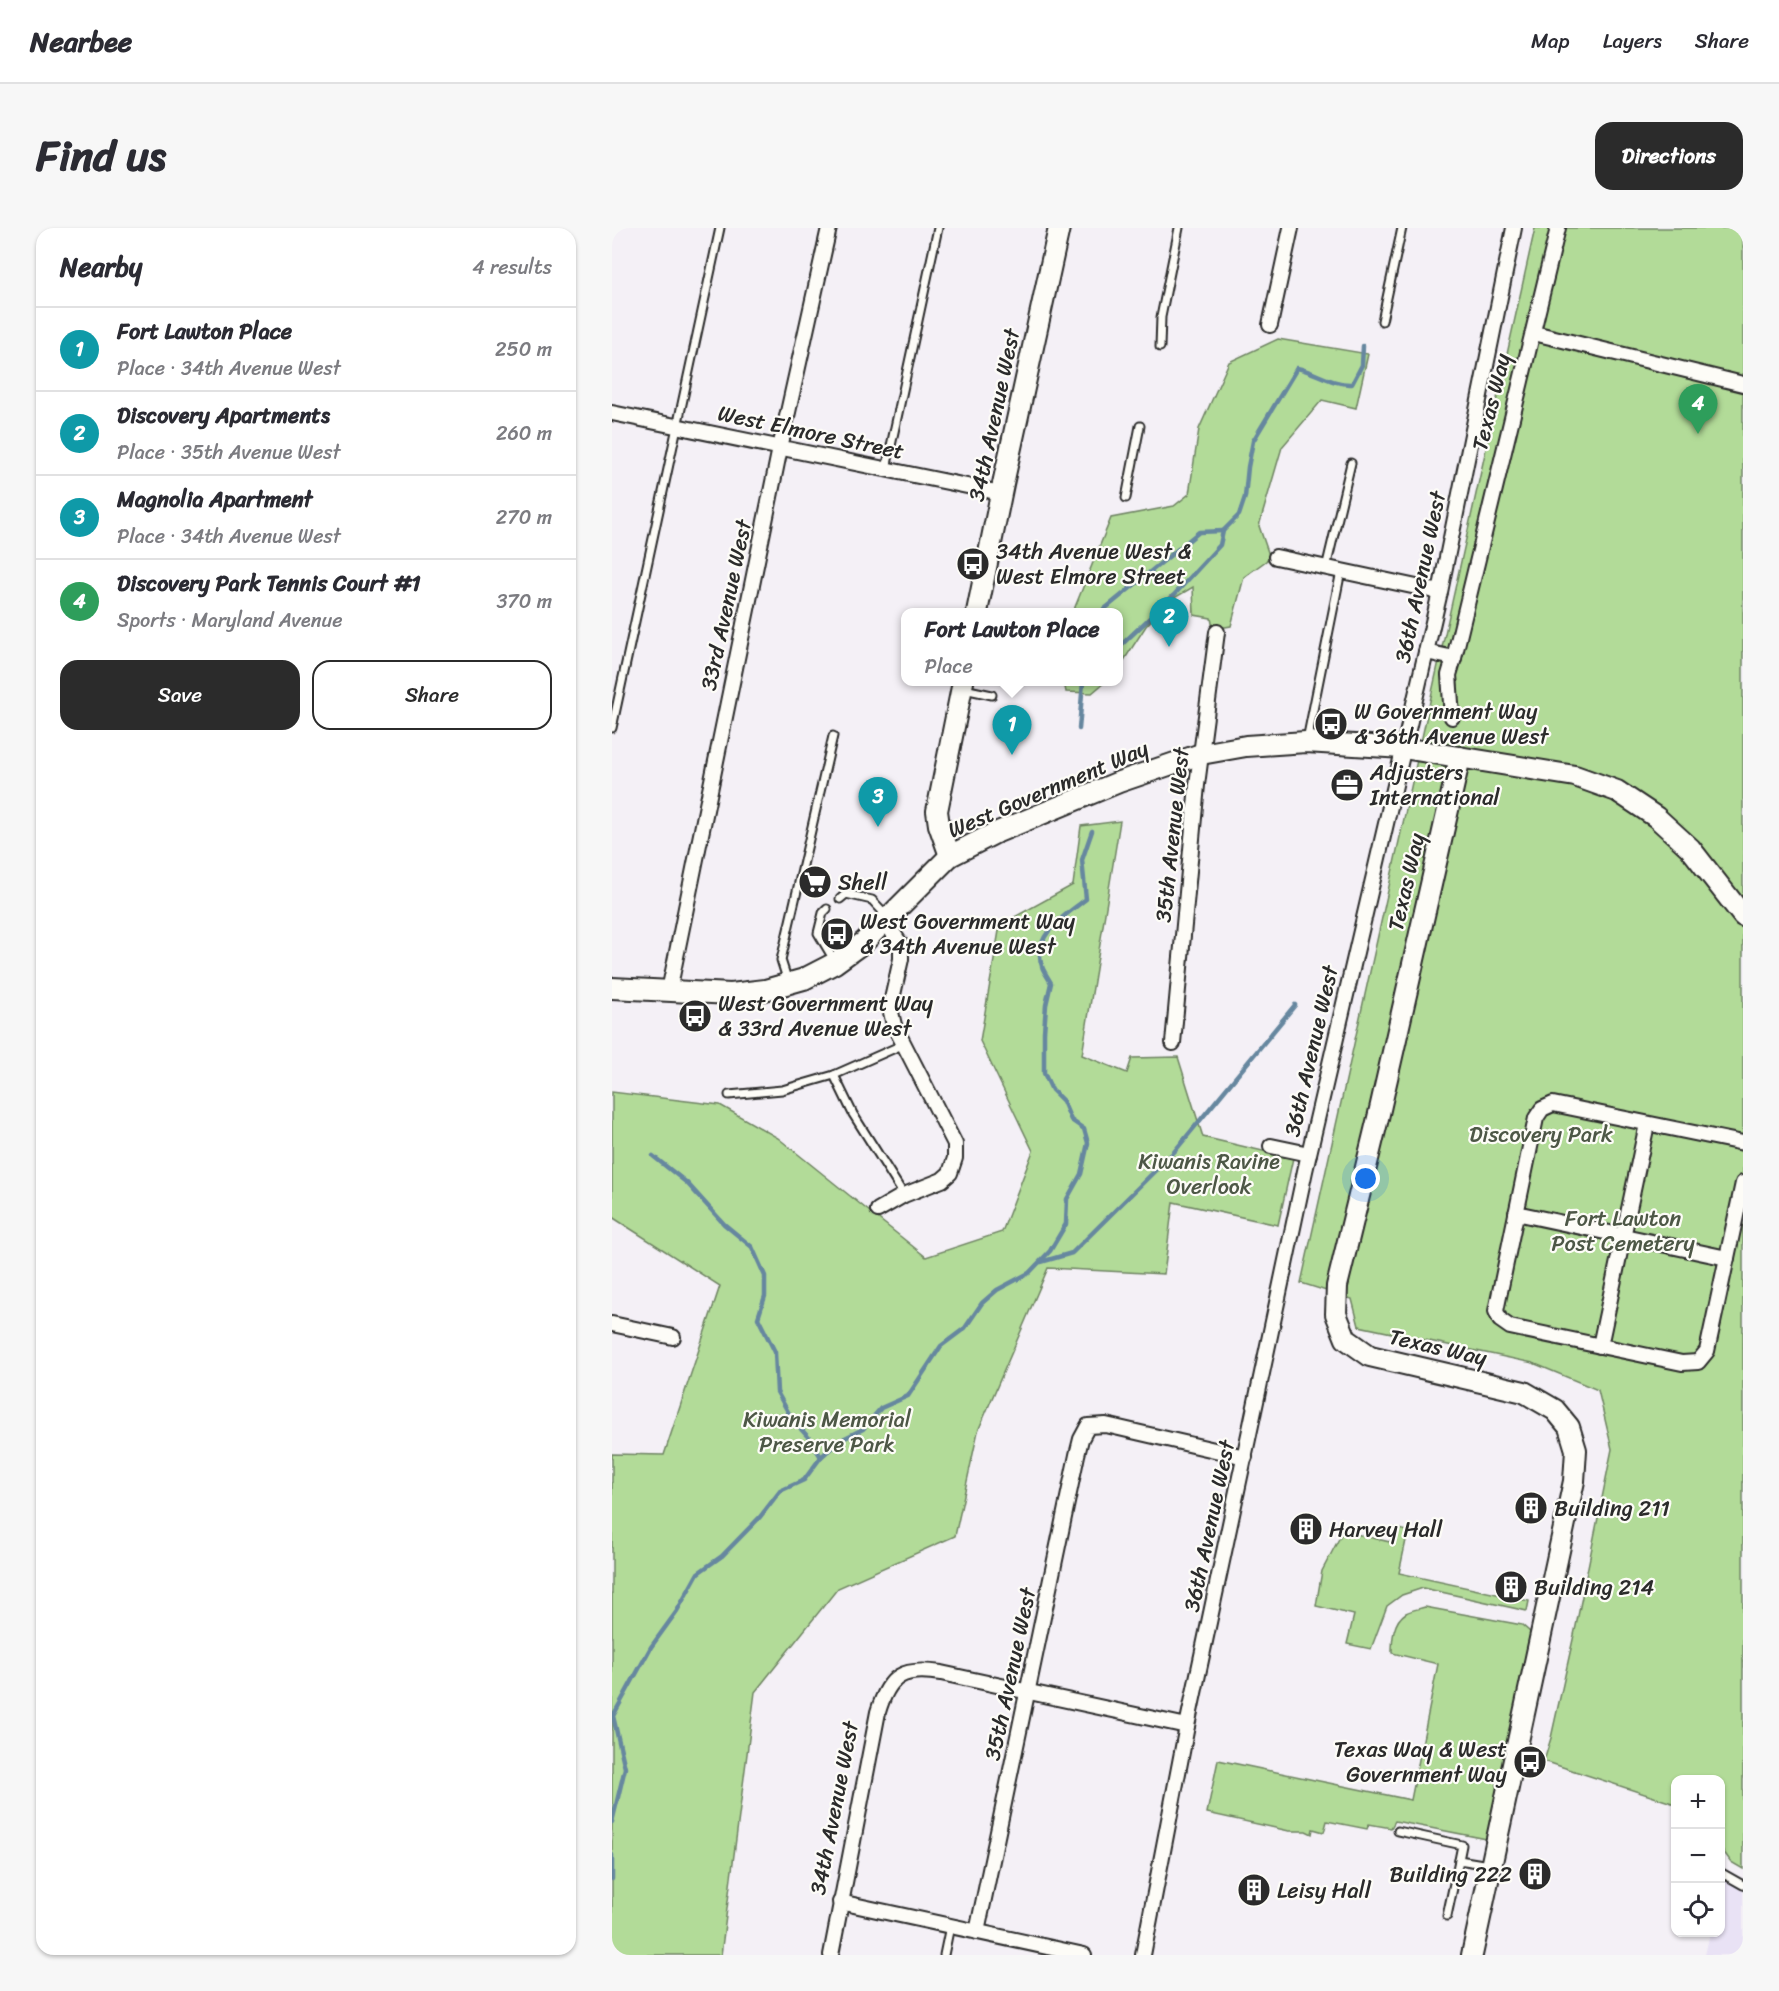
<!DOCTYPE html>
<meta charset="utf-8">
<style>
:root{--surface:#fff;--page:#f7f7f7;--text:#2b2b33;--muted:#7c7c81;--line:#e1e1e2;--accent:#2b2b2b}
body{margin:0;font-family:Sriracha,sans-serif;background:var(--page);color:var(--text)}
.controls{position:absolute;right:18px;bottom:18px;display:grid;overflow:hidden;border-radius:12px;box-shadow:0 2px 4px #0004}
.controls button{width:54px;height:54px;display:grid;place-items:center;padding:0;border:0;border-bottom:2px solid var(--line);background:var(--surface);color:var(--text);font:30px sans-serif}
.you{position:absolute;left:754px;top:951px;width:21px;height:21px;margin:-15px;border:4px solid #fff;border-radius:50%;background:#1a73e8;box-shadow:0 0 0 9px #1a73e833}
.badge{display:grid;place-items:center;width:39px;height:39px;border-radius:50%;background:var(--accent);color:#fff;font-size:20px;font-weight:700}
.pin{position:absolute;translate:-50% -50px;filter:drop-shadow(0 2px 3px #0008)}
.pin::after{content:'';position:absolute;top:32px;width:21px;height:18px;background:inherit;clip-path:polygon(0 0,100% 0,50% 100%)}
.popup{position:absolute;left:289px;top:380px;width:222px;height:78px;box-sizing:border-box;display:grid;place-content:center;border-radius:12px;background:var(--surface);filter:drop-shadow(0 2px 4px #0005);font-size:20px;white-space:nowrap;color:var(--muted)}
.popup b{font-size:22px;color:var(--text)}
.popup::after{content:'';position:absolute;left:50%;top:100%;margin-left:-12px;border:12px solid transparent;border-top-color:var(--surface)}
.list{margin:0;padding:0;list-style:none}
h2{display:flex;justify-content:space-between;align-items:center;height:78px;margin:0;padding:0 24px;font-size:26px}
h2 small{font-size:20px;font-weight:400;color:var(--muted)}
.list li{display:grid;grid-template-columns:39px 1fr auto;gap:18px;align-items:center;box-sizing:border-box;height:84px;padding:0 24px;border-top:2px solid var(--line)}
.list b{display:block;font-size:22px;white-space:nowrap}
.list p{margin:0;font-size:20px;white-space:nowrap;color:var(--muted)}
.list em{font-size:20px;font-style:normal;color:var(--muted)}
.actions{display:flex;gap:12px;padding:18px 24px}
.actions a{flex:1;padding:14px 0;border:2px solid var(--accent);border-radius:18px;text-align:center;font-size:21px;color:var(--accent)}
.actions .main{background:var(--accent);color:#fff}
.icon{flex:none;width:33px;height:33px;fill:none;stroke:currentColor;stroke-width:2;stroke-linecap:round;stroke-linejoin:round}
.map{position:relative;flex:none;width:1131px;height:1727px;overflow:hidden;border-radius:18px}
header{display:flex;align-items:center;gap:36px;box-sizing:border-box;height:84px;padding:0 30px;background:var(--surface);border-bottom:2px solid var(--line)}
header strong{font-size:28px}
nav{display:flex;gap:33px;margin-inline-start:auto;font-size:21px}
.intro{display:flex;align-items:center;justify-content:space-between;box-sizing:border-box;height:144px;padding:0 36px}
h1{margin:0;font-size:42px}
.button{padding:15px 27px;border-radius:18px;background:var(--accent);color:#fff;font-size:21px;font-weight:700}
main{display:flex;gap:36px;padding:0 36px}
aside{flex:1;background:var(--surface);border-radius:18px;box-shadow:0 2px 4px #0004}
.map>svg:first-child{display:block}
.built{fill:#e9e2f5}
.green{fill:#b2db98;stroke:#6e8362;stroke-width:1.5}
.lines{fill:none;stroke-linecap:round;stroke-linejoin:round}
.stream{stroke:#66879f;stroke-width:4.5}
.lane-casing{stroke:#2b2b2b;stroke-width:11}
.street-casing{stroke:#2b2b2b;stroke-width:18}
.secondary-casing{stroke:#2b2b2b;stroke-width:24}
.lane{stroke:#fdfcf7;stroke-width:7}
.street{stroke:#fdfcf7;stroke-width:14}
.secondary{stroke:#fdfcf7;stroke-width:20}
.labels{text-anchor:middle;dominant-baseline:central;stroke-width:4.5;stroke-linejoin:round;paint-order:stroke}
.street-label{font-size:22px;fill:#2b2b2b;stroke:#fdfcf7}
.poi-label{font-size:22px;fill:#2b2b2b;stroke:#fdfcf7;text-anchor:start}
.park-label{font-size:22px;fill:#4d5746;stroke:#fdfcf7}
</style>
<header>
<strong>Nearbee</strong>
<nav><a>Map</a><a>Layers</a><a>Share</a></nav>
</header>
<div class="intro"><h1>Find us</h1><a class="button">Directions</a></div>
<main>
<aside>
<h2>Nearby<small>4 results</small></h2>
<ul class="list">
<li><span class="badge" style="background:#0f9aa8">1</span><div><b>Fort Lawton Place</b><p>Place · 34th Avenue West</p></div><em>250 m</em></li>
<li><span class="badge" style="background:#0f9aa8">2</span><div><b>Discovery Apartments</b><p>Place · 35th Avenue West</p></div><em>260 m</em></li>
<li><span class="badge" style="background:#0f9aa8">3</span><div><b>Magnolia Apartment</b><p>Place · 34th Avenue West</p></div><em>270 m</em></li>
<li><span class="badge" style="background:#2e9e5b">4</span><div><b>Discovery Park Tennis Court #1</b><p>Sports · Maryland Avenue</p></div><em>370 m</em></li>
</ul>
<div class="actions"><a class="main">Save</a><a>Share</a></div>
</aside>
<div class="map">
<svg width="1131" height="1727" viewBox="0 0 1131 1727">
<rect width="100%" height="100%" fill="#f4f0f6"/>
<filter id="ink" filterUnits="userSpaceOnUse"><feTurbulence type="fractalNoise" baseFrequency=".0167" numOctaves="2"/><feDisplacementMap in="SourceGraphic" scale="12" xChannelSelector="R" yChannelSelector="G"/><feConvolveMatrix kernelMatrix="1 2 1 2 8 2 1 2 1" color-interpolation-filters="sRGB"/></filter>
<g filter="url(#ink)">
<path class="built" d="M 1111,1645 L 1131,1657 L 1131,1727 L 1093,1727 L 1098,1705 L 1108,1704 L 1108,1656 Z"/>
<g class="green">
<path d="M 923,0 L 1131,0 L 1131,1641 L 1119,1634 L 1109,1620 L 1108,1552 L 1064,1552 L 1063,1576 L 932,1533 L 939,1510 L 964,1398 L 1000,1221 L 986,1162 L 921,1135 L 747,1098 L 740,1071 L 689,1055 Z"/>
<path d="M 666,111 L 756,126 L 744,180 L 710,172 L 670,219 L 647,298 L 658,330 L 632,349 L 619,398 L 601,401 L 599,390 L 582,387 L 581,359 L 557,373 L 534,398 L 507,440 L 506,384 L 461,384 L 499,290 L 562,278 L 577,266 L 587,201 L 617,134 Z"/>
<path d="M 452,454 L 493,454 L 480,465 L 454,464 Z"/>
<path d="M 508,593 L 470,827 L 515,845 L 520,830 L 566,829 L 591,909 L 681,930 L 666,997 L 561,974 L 552,1046 L 436,1040 L 366,1203 L 343,1308 L 226,1360 L 143,1464 L 109,1727 L 8,1727 L 0,1718 L 0,1226 L 52,1227 L 108,1058 L 0,989 L 0,864 L 108,877 L 166,910 L 314,1029 L 390,1004 L 421,923 L 368,813 L 388,697 L 461,657 L 469,598 Z"/>
<path d="M 782,1300 L 796,1303 L 787,1345 L 917,1373 L 915,1383 L 811,1360 L 790,1367 L 775,1378 L 759,1421 L 735,1416 L 742,1387 L 704,1378 L 710,1343 L 731,1303 L 778,1314 Z"/>
<path d="M 813,1379 L 910,1397 L 918,1404 L 922,1415 L 880,1612 L 783,1593 L 779,1600 L 757,1596 L 755,1601 L 715,1593 L 712,1604 L 701,1601 L 700,1606 L 694,1603 L 677,1603 L 595,1585 L 606,1532 L 799,1572 L 826,1436 L 780,1425 C 780,1412 781,1393 794,1385 C 799,1382 807,1381 813,1379 Z"/>
</g>
<g class="lines">
<g class="stream">
<path d="M 489,384 L 587,304 L 611,303"/>
<path d="M 506,420 L 561,368 L 608,317 L 611,303 L 627,287 L 633,269 L 636,239 L 641,213 L 685,140 C 704,144 720,157 740,156 L 750,137 L 751,118"/>
<path d="M 467,501 L 471,454"/>
<path d="M 41,928 L 75,955 L 112,996 L 140,1019 L 153,1048 L 153,1068 L 146,1090 L 163,1124 L 165,1164 L 180,1191 L 197,1210 L 209,1229"/>
<path d="M 429,1034 L 460,1025 L 562,924 L 683,777"/>
<path d="M 0,1594 L 13,1540 L 1,1488 L 39,1419 L 65,1383 L 86,1345 L 110,1328 L 148,1289 L 168,1263 L 192,1252 L 209,1229 L 227,1213 L 251,1201 L 269,1180 L 296,1168 L 329,1118 L 353,1100 L 370,1075 L 385,1062 L 417,1045 L 438,1023 L 454,996 L 455,971 L 469,946 L 476,915 L 472,901 L 459,892 L 451,873 L 440,862 L 432,845 L 432,804 L 434,777 L 439,755 C 436,749 431,743 430,738 C 419,707 454,687 474,671 L 470,632 L 480,603"/>
<path d="M 0,1627 L 0,1651"/>
</g>
<defs>
<g id="lane">
<path d="M 770,93 L 790,0"/>
<path d="M 548,119 L 549,89 L 567,0"/>
<path d="M 274,241 L 326,0"/>
<path d="M 514,270 L 528,198"/>
<path d="M 714,340 L 739,235"/>
<path d="M 352,461 L 380,467"/>
<path d="M 0,500 L 108,0"/>
<path d="M 695,512 L 729,343"/>
<path d="M 228,671 L 234,666 L 260,672 L 275,688"/>
<path d="M 215,681 L 211,685 L 206,705 L 222,732"/>
<path d="M 176,754 L 169,732 L 221,508"/>
<path d="M 222,847 L 241,886 L 292,967"/>
<path d="M 117,867 L 170,862 L 222,847 L 290,817"/>
<path d="M 786,1603 L 850,1617 L 847,1632"/>
<path d="M 1108,1644 L 1131,1657"/>
<path d="M 835,1688 L 847,1632 L 877,1637"/>
<path d="M 332,1727 L 338,1698"/>
</g>
<g id="street">
<path d="M 658,97 L 679,0"/>
<path d="M 922,105 L 1131,156"/>
<path d="M 0,185 L 389,265"/>
<path d="M 664,329 L 828,364"/>
<path d="M 814,424 L 842,430 L 946,0"/>
<path d="M 840,489 L 837,447 L 842,430"/>
<path d="M 57,763 L 168,220 L 217,0"/>
<path d="M 561,815 L 585,557 L 605,404"/>
<path d="M 1131,915 L 941,876 L 930,881 L 924,890 L 884,1083 L 888,1092 L 898,1099 L 1070,1135 L 1086,1134 L 1095,1123 L 1131,955"/>
<path d="M 659,918 L 697,926"/>
<path d="M 266,982 L 292,967 L 330,952 L 338,945 L 343,930 L 343,916 L 282,797 L 278,780 L 289,731 L 289,717 L 273,693"/>
<path d="M 904,985 L 1115,1030"/>
<path d="M 0,1096 L 61,1109"/>
<path d="M 988,1118 L 1035,896"/>
<path d="M 228,1674 L 472,1727"/>
<path d="M 365,1704 L 465,1227 L 469,1211 L 476,1198 L 494,1197 L 633,1229"/>
<path d="M 219,1727 L 266,1484 C 277,1447 291,1439 329,1445 L 575,1498"/>
<path d="M 531,1727 L 575,1498 L 693,943 L 828,364 L 902,0"/>
</g>
<g id="secondary">
<path d="M 365,384 L 391,256 L 447,0"/>
<path d="M 848,529 L 766,890 L 725,1058 L 724,1086 L 734,1111 L 758,1128 L 912,1164 L 943,1182 L 957,1199 L 964,1222 L 962,1253 L 860,1727"/>
<path d="M 338,628 L 327,597 L 325,583 L 351,454"/>
<path d="M 0,760 L 119,766 L 153,762 L 192,751 L 223,735 L 252,714 L 338,628 L 381,606 L 507,554 L 589,526 L 634,518 L 694,514 L 791,520 L 963,548 L 1005,563 L 1044,589 L 1078,620 L 1131,688"/>
</g>
</defs>
<use href="#lane" class="lane-casing"/>
<use href="#street" class="street-casing"/>
<use href="#secondary" class="secondary-casing"/>
<use href="#lane" class="lane"/>
<use href="#street" class="street"/>
<use href="#secondary" class="secondary"/>
</g>
</g>
<defs>
<symbol id="bus-disc" viewBox="-11 -11 22 22"><circle r="9.5" fill="#2b2b2b" stroke="#fdfcf7"/><path d="M-5-6H5V4H4V6H2V4H-2V6H-4V4H-5ZM-3.5-4V0h7V-4ZM-3.5 1.2v1.5H-2V1.2ZM2 1.2v1.5H3.5V1.2Z" fill="#fff"/></symbol>
<symbol id="office-disc" viewBox="-11 -11 22 22"><circle r="9.5" fill="#2b2b2b" stroke="#fdfcf7"/><path d="M-6-3h4V-5.5h4V-3h4V5H-6ZM-1-4.5V-3h2v-1.5ZM-6 0V1H6V0Z" fill="#fff"/></symbol>
<symbol id="supermarket-disc" viewBox="-11 -11 22 22"><circle r="9.5" fill="#2b2b2b" stroke="#fdfcf7"/><path d="M-6-5.5h2.5l.6 2H6L4.5 2H-2.5L-4.4-4H-6ZM-1.5 3.2a1.3 1.3 0 1 0 .1 0ZM3 3.2a1.3 1.3 0 1 0 .1 0Z" fill="#fff"/></symbol>
<symbol id="building-disc" viewBox="-11 -11 22 22"><circle r="9.5" fill="#2b2b2b" stroke="#fdfcf7"/><path d="M-4-6H4V6H1V3H-1V6H-4ZM-2.5-4.3h1.7v1.8h-1.7ZM.8-4.3h1.7v1.8H.8ZM-2.5-1h1.7V.8h-1.7ZM.8-1h1.7V.8H.8Z" fill="#fff"/></symbol>
</defs>
<g fill-rule="evenodd">
<use href="#bus-disc" x="342" y="317" width="38" height="38"/>
<use href="#bus-disc" x="700" y="477" width="38" height="38"/>
<use href="#office-disc" x="716" y="538" width="38" height="38"/>
<use href="#supermarket-disc" x="184" y="635" width="38" height="38"/>
<use href="#bus-disc" x="206" y="687" width="38" height="38"/>
<use href="#bus-disc" x="64" y="769" width="38" height="38"/>
<use href="#building-disc" x="900" y="1261" width="38" height="38"/>
<use href="#building-disc" x="675" y="1282" width="38" height="38"/>
<use href="#building-disc" x="880" y="1340" width="38" height="38"/>
<use href="#bus-disc" x="899" y="1515" width="38" height="38"/>
<use href="#building-disc" x="904" y="1627" width="38" height="38"/>
<use href="#building-disc" x="623" y="1643" width="38" height="38"/>
</g>
<g class="labels">
<g class="street-label">
<text transform="translate(879 174) rotate(-76)">Texas Way</text>
<text transform="translate(382 187) rotate(-78)">34th Avenue West</text>
<text transform="translate(199 204) rotate(12)">West Elmore Street</text>
<text transform="translate(808 349) rotate(-78)">36th Avenue West</text>
<text transform="translate(114 377) rotate(-78)">33rd Avenue West</text>
<text transform="translate(436 561) rotate(-23)">West Government Way</text>
<text transform="translate(560 607) rotate(-84)">35th Avenue West</text>
<text transform="translate(794 654) rotate(-77)">Texas Way</text>
<text transform="translate(699 823) rotate(-77)">36th Avenue West</text>
<text transform="translate(826 1119) rotate(13)">Texas Way</text>
<text transform="translate(597 1298) rotate(-78)">36th Avenue West</text>
<text transform="translate(398 1446) rotate(-78)">35th Avenue West</text>
<text transform="translate(222 1580) rotate(-79)">34th Avenue West</text>
</g>
<g class="poi-label">
<text x="384" y="323">34th Avenue West &amp;<tspan x="384" dy="25">West Elmore Street</tspan></text>
<text x="742" y="483">W Government Way<tspan x="742" dy="25">&amp; 36th Avenue West</tspan></text>
<text x="758" y="544">Adjusters<tspan x="758" dy="25">International</tspan></text>
<text x="226" y="654">Shell</text>
<text x="248" y="693">West Government Way<tspan x="248" dy="25">&amp; 34th Avenue West</tspan></text>
<text x="106" y="775">West Government Way<tspan x="106" dy="25">&amp; 33rd Avenue West</tspan></text>
<text x="942" y="1280">Building 211</text>
<text x="717" y="1301">Harvey Hall</text>
<text x="922" y="1359">Building 214</text>
<text x="895" y="1521" text-anchor="end">Texas Way &amp; West<tspan x="895" dy="25">Government Way</tspan></text>
<text x="900" y="1646" text-anchor="end">Building 222</text>
<text x="665" y="1662">Leisy Hall</text>
</g>
<g class="park-label">
<text x="929" y="906">Discovery Park</text>
<text x="597" y="933">Kiwanis Ravine<tspan x="597" dy="25">Overlook</tspan></text>
<text x="1011" y="990">Fort Lawton<tspan x="1011" dy="25">Post Cemetery</tspan></text>
<text x="215" y="1191">Kiwanis Memorial<tspan x="215" dy="25">Preserve Park</tspan></text>
</g>
</g>
</svg>
<div class="controls">
<button>+</button>
<button>−</button>
<button><svg class="icon" aria-label="locate" viewBox="0 0 24 24"><circle cx="12" cy="12" r="6"/><path d="M12 2v4M12 18v4M2 12h4M18 12h4"/></svg></button>
</div>
<div class="you"></div>
<div class="pin badge" style="left:400px;top:527px;background:#0f9aa8">1</div>
<div class="popup"><b>Fort Lawton Place</b>Place</div>
<div class="pin badge" style="left:557px;top:419px;background:#0f9aa8">2</div>
<div class="pin badge" style="left:266px;top:599px;background:#0f9aa8">3</div>
<div class="pin badge" style="left:1086px;top:206px;background:#2e9e5b">4</div>
</div>
</main>
